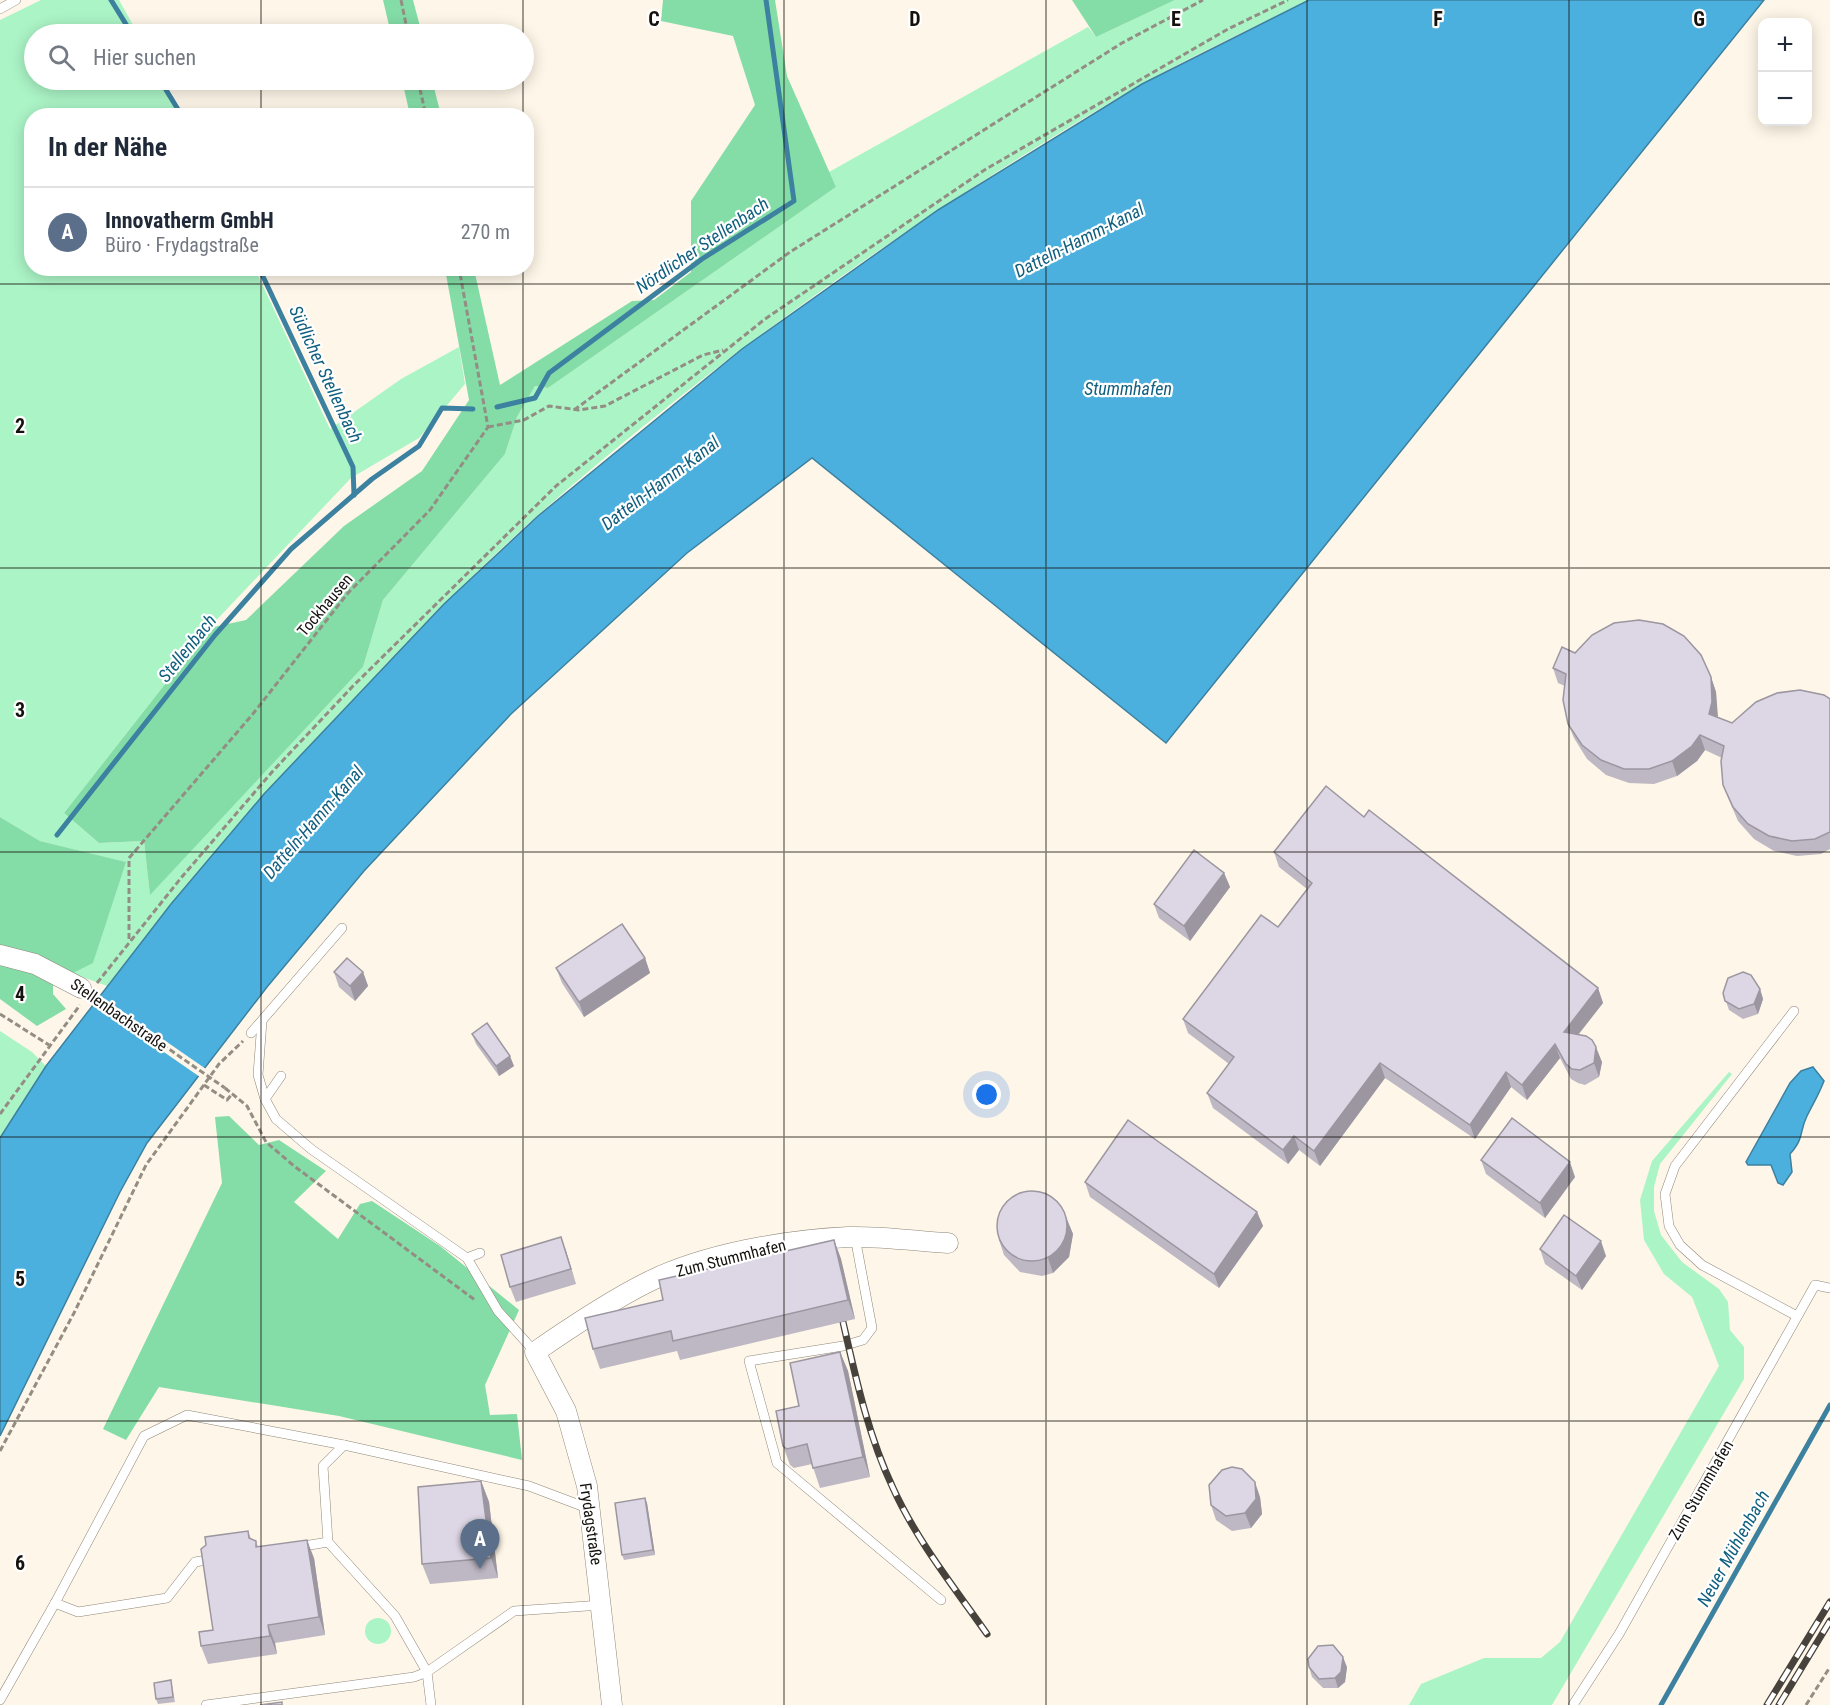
<!DOCTYPE html>
<html lang="de">
<meta charset="utf-8">
<style>
:root{--surface:#fff;--page:#f2f2f3;--text:#1f2937;--muted:#747a83;--line:#e0e1e3;--accent:#864215}
body{margin:0;font-family:"Roboto Condensed",sans-serif;background:var(--page);color:var(--text)}
.controls{position:absolute;right:18px;top:18px;display:grid;overflow:hidden;border-radius:12px;box-shadow:0 3px 15px #0003}
.controls button{width:54px;height:54px;display:grid;place-items:center;padding:0;border:0;border-bottom:2px solid var(--line);background:var(--surface);color:var(--text);font:30px sans-serif}
.you{position:absolute;left:987px;top:1095px;width:21px;height:21px;margin:-15px;border:4px solid #fff;border-radius:50%;background:#1a73e8;box-shadow:0 0 0 9px #1a73e833}
.badge{display:grid;place-items:center;width:39px;height:39px;border-radius:50%;background:var(--accent);color:#fff;font-size:20px;font-weight:700}
.pin{position:absolute;translate:-50% -50px;filter:drop-shadow(0 2px 3px #0008)}
.pin::after{content:'';position:absolute;top:32px;width:21px;height:18px;background:inherit;clip-path:polygon(0 0,100% 0,50% 100%)}
.list{margin:0;padding:0;list-style:none}
h2{display:flex;justify-content:space-between;align-items:center;height:78px;margin:0;padding:0 24px;font-size:26px}
h2 small{font-size:20px;font-weight:400;color:var(--muted)}
.list li{display:grid;grid-template-columns:39px 1fr auto;gap:18px;align-items:center;box-sizing:border-box;height:90px;padding:0 24px;border-top:2px solid var(--line)}
.list b{display:block;font-size:22px;white-space:nowrap}
.list p{margin:0;font-size:20px;white-space:nowrap;color:var(--muted)}
.list em{font-size:20px;font-style:normal;color:var(--muted)}
.icon{flex:none;width:33px;height:33px;fill:none;stroke:currentColor;stroke-width:2;stroke-linecap:round;stroke-linejoin:round}
.map{position:relative;flex:none;width:1830px;height:1705px;overflow:hidden}
.search{position:absolute;background:var(--surface);box-shadow:0 3px 15px #0003;left:24px;top:24px;width:510px;height:66px;display:flex;align-items:center;gap:15px;box-sizing:border-box;padding:0 21px;border-radius:33px;color:var(--muted);font-size:22px}
.panel{position:absolute;background:var(--surface);box-shadow:0 3px 15px #0003;left:24px;top:108px;width:510px;height:168px;border-radius:24px}
.map>svg:first-child{display:block}
.green{fill:#abf4c6}
.forest{fill:#84dda7}
.water{fill:#4cb0df;stroke:#3c81a0;stroke-width:1.5}
.pier{fill:#fef6e8}
.lines{fill:none;stroke-linecap:round;stroke-linejoin:round}
.stream{stroke:#3c81a0;stroke-width:5}
.service-casing{stroke:#8e8779;stroke-width:10}
.minor-casing{stroke:#8e8779;stroke-width:21}
.path{stroke:#938d83;stroke-width:3;stroke-dasharray:6 3;stroke-linecap:butt}
.service{stroke:#fff;stroke-width:9}
.minor{stroke:#fff;stroke-width:20}
.rail-casing{stroke:#47433c;stroke-width:7}
.rail{stroke:#fff;stroke-width:4.5;stroke-dasharray:14;stroke-linecap:butt}
.path-bridge{stroke:#938d83;stroke-width:3;stroke-dasharray:6 3;stroke-linecap:butt}
.wall{fill:#beb8c4}
.shaded-wall{fill:#9b96a0}
.building{fill:#ddd6e4;stroke:#9b96a0;stroke-width:1.5}
.grid{fill:none;stroke:#15120d;stroke-width:1.5;stroke-opacity:0.55}
.labels{text-anchor:middle;dominant-baseline:central;stroke-width:4.5;stroke-linejoin:round;paint-order:stroke}
.street-label{font-size:16px;fill:#15120d;stroke:#fff}
.water-label{font-size:18px;font-style:italic;fill:#105f7f;stroke:#fff}
.grid-label{font-size:20px;text-anchor:middle;font-weight:bold;fill:#15120d;stroke:#fff;stroke-width:4.5;stroke-linejoin:round;paint-order:stroke}
</style>
<div class="map">
<svg width="1830" height="1705" viewBox="0 0 1830 1705">
<rect width="100%" height="100%" fill="#fef6e8"/>
<g class="green">
<path d="M 41,0 L 119,0 L 138,34 L 34,34 L 34,80 L 162,80 L 181,115 L 32,116 L 32,268 L 255,269 L 330,429 L 401,379 L 459,347 L 465,384 L 419,438 L 351,478 L 209,628 L 64,813 L 99,843 L 144,841 L 150,894 L 363,667 L 383,600 L 505,454 L 517,417 L 535,386 L 548,388 L 836,187 L 829,172 L 1088,27 L 1096,37 L 1175,0 L 1309,0 C 1253,28 1195,54 1140,85 C 931,206 720,355 538,515 C 485,562 436,613 387,664 C 288,766 195,872 110,987 L 71,973 L 93,962 L 125,862 L 40,841 L 0,817 L 0,20 Z"/>
<path d="M 0,1031 L 32,1052 L 46,1066 L 0,1138 Z"/>
<path d="M 1729,1072 L 1732,1074 L 1660,1164 L 1654,1187 L 1654,1211 L 1661,1235 L 1682,1262 L 1719,1289 L 1728,1302 L 1730,1330 L 1744,1347 L 1744,1379 L 1552,1705 L 1409,1705 L 1421,1684 L 1484,1658 L 1541,1658 L 1560,1642 L 1719,1366 L 1692,1297 L 1664,1274 L 1644,1240 L 1640,1200 L 1652,1161 Z"/>
<circle cx="378" cy="1631" r="13"/>
</g>
<g class="forest">
<path d="M 383,0 L 413,0 L 422,34 L 391,34 Z"/>
<path d="M 663,0 L 775,0 L 787,76 L 836,187 L 548,388 L 535,386 L 517,417 L 505,454 L 383,600 L 363,667 L 150,895 L 144,841 L 99,843 L 64,813 L 209,628 L 246,620 L 344,526 L 422,471 L 469,400 L 445,269 L 474,269 L 500,385 L 632,301 L 654,300 L 691,272 L 691,201 L 755,105 L 733,36 L 661,21 Z"/>
<path d="M 1072,0 L 1175,0 L 1096,37 Z"/>
<path d="M 402,80 L 432,80 L 441,115 L 410,115 Z"/>
<path d="M 0,817 L 40,841 L 126,862 L 93,963 L 53,983 L 53,994 L 66,1009 L 37,1026 L 0,999 Z"/>
<path d="M 229,1116 L 259,1145 L 279,1140 L 326,1171 L 294,1202 L 338,1239 L 360,1204 L 372,1201 L 440,1246 L 519,1310 L 485,1385 L 490,1415 L 517,1414 L 522,1460 L 339,1416 L 159,1387 L 126,1440 L 103,1429 L 222,1183 L 215,1117 Z"/>
</g>
<g class="water">
<path d="M 1309,0 L 1764,0 L 1166,743 L 812,458 L 687,553 L 511,714 L 364,871 L 267,987 L 147,1143 L 120,1192 L 0,1436 L 0,1138 L 46,1066 L 171,904 L 264,794 L 444,604 L 538,516 L 742,349 L 938,210 L 1142,84 Z"/>
<path d="M 1813,1067 L 1824,1081 C 1819,1094 1813,1104 1807,1116 C 1799,1132 1805,1137 1790,1154 L 1792,1172 L 1783,1185 L 1778,1183 L 1771,1165 L 1748,1165 L 1746,1162 L 1790,1083 L 1801,1071 Z"/>
</g>
<path class="pier" d="M 99,995 L 206,1069 L 200,1077 L 93,1003 Z"/>
<g class="lines">
<g class="stream">
<path d="M 111,0 L 132,34"/>
<path d="M 160,80 L 182,116"/>
<path d="M 259,268 L 353,467 L 354,495"/>
<path d="M 497,407 L 535,398 L 549,373 L 702,259 L 794,201 L 766,0"/>
<path d="M 57,835 L 215,635 L 291,549 L 372,479 L 419,446 L 442,408 L 473,409"/>
<path d="M 1661,1705 L 1830,1405"/>
</g>
<defs>
<g id="service">
<path d="M 0,9 L 16,0"/>
<path d="M 1794,1011 L 1675,1166 L 1665,1194 L 1669,1226 L 1680,1245 L 1702,1265 L 1797,1316"/>
<path d="M 262,1021 L 258,1075 L 265,1099 L 276,1119 L 311,1149 L 467,1258 L 498,1311 L 535,1352"/>
<path d="M 251,1033 L 342,928"/>
<path d="M 265,1099 L 281,1076"/>
<path d="M 855,1237 L 872,1328 L 863,1340 L 843,1346 L 749,1361 L 777,1463 L 941,1600"/>
<path d="M 467,1258 L 480,1253"/>
<path d="M 298,1547 L 328,1542 L 323,1466 L 344,1445 L 529,1486 L 590,1509"/>
<path d="M 207,1560 L 195,1562 L 167,1598 L 78,1612 L 55,1603 L 144,1436 L 187,1415 L 344,1445"/>
<path d="M 0,1700 L 55,1603"/>
<path d="M 206,1705 L 414,1677 L 427,1672 L 395,1616 L 328,1542"/>
<path d="M 431,1705 L 427,1672 L 514,1611 L 602,1605"/>
<path d="M 1573,1705 L 1619,1634 L 1815,1285 L 1830,1288"/>
</g>
<g id="minor">
<path d="M 0,955 L 35,964 L 81,988"/>
<path d="M 612,1705 L 587,1486 L 566,1411 L 535,1352 C 571,1327 608,1302 648,1282 C 704,1254 785,1240 848,1237 C 881,1236 915,1241 948,1243"/>
</g>
</defs>
<use href="#service" class="service-casing"/>
<use href="#minor" class="minor-casing"/>
<g class="path">
<path d="M 401,0 L 408,34"/>
<path d="M 418,80 L 426,116"/>
<path d="M 574,410 L 790,252 L 1122,43 L 1203,0"/>
<path d="M 488,427 L 524,420 L 549,406 L 579,410 L 605,406 L 703,355 L 723,350"/>
<path d="M 129,939 L 129,858 L 252,715 L 348,593 L 430,510 L 488,427 L 459,268"/>
<path d="M 97,983 L 181,878 L 272,772 L 353,686 L 556,486 L 765,319 L 986,169 L 1228,29 L 1288,0"/>
<path d="M 0,1014 L 49,1045"/>
<path d="M 204,1085 L 227,1100 L 232,1094"/>
<path d="M 225,1088 L 247,1106 L 266,1142 L 294,1166 L 475,1300"/>
<path d="M 0,1114 L 80,1005"/>
<path d="M 0,1451 L 74,1313 L 146,1165 L 219,1064 L 243,1041"/>
<path d="M 1806,1705 L 1830,1667"/>
</g>
<use href="#service" class="service"/>
<use href="#minor" class="minor"/>
<defs>
<g id="rail">
<path d="M 843,1322 C 856,1379 868,1435 893,1488 C 917,1541 954,1587 987,1634"/>
<path d="M 1767,1705 L 1830,1602"/>
<path d="M 1779,1705 L 1830,1621"/>
</g>
</defs>
<use href="#rail" class="rail-casing"/>
<use href="#rail" class="rail"/>
<path class="path-bridge" d="M 81,988 L 225,1088"/>
</g>
<g class="wall">
<path d="M 1575,653 L 1711,677 L 1716,692 L 1717,717 L 1732,723 L 1830,699 L 1830,849 L 1821,854 L 1797,856 L 1774,851 L 1754,839 L 1738,821 L 1729,800 L 1723,785 L 1722,758 L 1705,750 L 1697,761 L 1677,776 L 1654,784 L 1629,783 L 1606,775 L 1587,759 L 1574,738 L 1568,724 L 1565,686 L 1558,683 L 1553,668 Z"/>
<path d="M 1364,817 L 1598,988 L 1603,1003 L 1579,1034 L 1602,1062 L 1599,1077 L 1585,1085 L 1578,1083 L 1571,1079 L 1560,1058 L 1527,1100 L 1511,1087 L 1475,1139 L 1385,1078 L 1320,1166 L 1299,1150 L 1288,1164 L 1213,1108 L 1207,1093 L 1229,1064 L 1188,1033 L 1183,1019 L 1278,927 L 1307,889 L 1279,867 L 1274,852 Z"/>
<path d="M 1224,873 L 1230,887 L 1190,941 L 1159,918 L 1154,904 Z"/>
<path d="M 645,958 L 650,973 L 584,1017 L 562,983 L 556,968 Z"/>
<path d="M 334,972 L 363,972 L 368,986 L 355,1001 L 339,987 Z"/>
<path d="M 1760,989 L 1763,999 L 1758,1014 L 1743,1019 L 1729,1010 L 1723,993 Z"/>
<path d="M 472,1034 L 514,1066 L 499,1076 L 476,1044 Z"/>
<path d="M 1481,1160 L 1575,1177 L 1545,1218 L 1486,1174 Z"/>
<path d="M 1085,1182 L 1257,1212 L 1263,1226 L 1219,1288 L 1090,1197 Z"/>
<path d="M 1063,1209 L 1073,1234 L 1069,1257 L 1053,1273 L 1042,1276 L 1020,1272 L 1004,1255 L 999,1240 Z"/>
<path d="M 561,1237 L 576,1284 L 516,1302 L 510,1287 Z"/>
<path d="M 834,1240 L 841,1259 L 855,1319 L 680,1360 L 677,1351 L 600,1369 L 593,1349 L 663,1300 Z"/>
<path d="M 1540,1249 L 1606,1256 L 1582,1290 L 1545,1264 Z"/>
<path d="M 840,1352 L 848,1371 L 870,1477 L 820,1488 L 812,1464 L 794,1468 L 790,1465 L 783,1446 L 799,1406 Z"/>
<path d="M 481,1481 L 489,1502 L 498,1578 L 430,1584 L 422,1564 Z"/>
<path d="M 1260,1497 L 1262,1514 L 1251,1528 L 1232,1531 L 1216,1520 L 1211,1505 Z"/>
<path d="M 647,1503 L 655,1555 L 624,1560 L 622,1555 Z"/>
<path d="M 248,1531 L 251,1539 L 256,1541 L 258,1547 L 314,1558 L 325,1635 L 275,1643 L 277,1654 L 208,1664 L 201,1646 L 213,1630 Z"/>
<path d="M 1309,1667 L 1347,1667 L 1345,1682 L 1338,1688 L 1323,1688 L 1312,1677 Z"/>
<path d="M 171,1680 L 172,1685 L 175,1702 L 158,1704 L 156,1699 Z"/>
</g>
<g class="shaded-wall">
<path d="M 1711,677 L 1716,692 L 1718,717 L 1709,714 Z"/>
<path d="M 1700,735 L 1705,750 L 1697,761 L 1677,776 L 1672,761 Z"/>
<path d="M 1224,873 L 1230,887 L 1190,941 L 1184,926 Z"/>
<path d="M 645,958 L 650,973 L 584,1017 L 579,1002 Z"/>
<path d="M 363,972 L 368,986 L 355,1001 L 350,986 Z"/>
<path d="M 1598,988 L 1603,1003 L 1569,1046 L 1564,1032 Z"/>
<path d="M 1760,989 L 1763,999 L 1758,1014 L 1754,1004 Z"/>
<path d="M 1555,1044 L 1560,1058 L 1527,1100 L 1522,1085 Z"/>
<path d="M 1596,1047 L 1602,1062 L 1599,1077 L 1594,1063 Z"/>
<path d="M 510,1056 L 514,1066 L 499,1076 L 496,1066 Z"/>
<path d="M 1380,1063 L 1385,1078 L 1320,1166 L 1314,1151 Z"/>
<path d="M 1506,1072 L 1511,1087 L 1475,1139 L 1470,1125 Z"/>
<path d="M 1294,1136 L 1299,1150 L 1288,1164 L 1283,1150 Z"/>
<path d="M 1570,1162 L 1575,1177 L 1545,1218 L 1540,1203 Z"/>
<path d="M 1257,1212 L 1263,1226 L 1219,1288 L 1214,1274 Z"/>
<path d="M 1067,1220 L 1073,1234 L 1069,1257 L 1053,1273 L 1048,1258 Z"/>
<path d="M 561,1237 L 566,1251 L 576,1284 L 571,1269 Z"/>
<path d="M 834,1240 L 841,1259 L 855,1319 L 848,1300 Z"/>
<path d="M 1601,1241 L 1606,1256 L 1582,1290 L 1576,1276 Z"/>
<path d="M 840,1352 L 848,1371 L 870,1477 L 863,1457 Z"/>
<path d="M 481,1481 L 489,1502 L 498,1578 L 491,1558 Z"/>
<path d="M 1255,1482 L 1260,1497 L 1262,1514 L 1251,1528 L 1245,1513 Z"/>
<path d="M 645,1498 L 647,1503 L 655,1555 L 653,1550 Z"/>
<path d="M 307,1540 L 314,1558 L 325,1635 L 319,1617 Z"/>
<path d="M 268,1625 L 275,1643 L 277,1654 L 270,1636 Z"/>
<path d="M 1343,1657 L 1347,1667 L 1345,1682 L 1338,1688 L 1335,1678 Z"/>
</g>
<g class="building">
<path d="M 1639,620 L 1663,624 L 1684,636 L 1701,655 L 1711,677 L 1712,702 L 1709,714 L 1732,723 L 1756,702 L 1777,693 L 1800,690 L 1824,695 L 1830,699 L 1830,832 L 1815,839 L 1792,841 L 1769,836 L 1748,824 L 1733,807 L 1723,785 L 1721,761 L 1724,746 L 1700,735 L 1692,746 L 1672,761 L 1649,769 L 1624,769 L 1601,760 L 1582,745 L 1568,724 L 1563,700 L 1566,674 L 1553,668 L 1562,647 L 1575,653 L 1592,635 L 1614,623 Z"/>
<path d="M 1326,786 L 1364,817 L 1369,810 L 1598,988 L 1564,1032 L 1586,1036 L 1592,1040 L 1596,1047 L 1594,1063 L 1580,1070 L 1572,1069 L 1566,1064 L 1555,1044 L 1522,1085 L 1506,1072 L 1470,1125 L 1380,1063 L 1314,1151 L 1294,1136 L 1283,1150 L 1207,1093 L 1234,1057 L 1183,1019 L 1261,915 L 1278,927 L 1312,883 L 1274,852 Z"/>
<path d="M 1194,850 L 1224,873 L 1184,926 L 1154,904 Z"/>
<path d="M 622,924 L 645,958 L 579,1002 L 556,968 Z"/>
<path d="M 347,958 L 363,972 L 350,986 L 334,972 Z"/>
<path d="M 1743,972 L 1751,975 L 1760,989 L 1754,1004 L 1739,1009 L 1725,1001 L 1723,993 L 1728,978 Z"/>
<path d="M 487,1023 L 510,1056 L 496,1066 L 472,1034 Z"/>
<path d="M 1512,1118 L 1570,1162 L 1540,1203 L 1481,1160 Z"/>
<path d="M 1128,1120 L 1257,1212 L 1214,1274 L 1085,1182 Z"/>
<circle cx="1032" cy="1226" r="35"/>
<path d="M 1564,1215 L 1601,1241 L 1576,1276 L 1540,1249 Z"/>
<path d="M 561,1237 L 571,1269 L 510,1287 L 501,1255 Z"/>
<path d="M 834,1240 L 848,1300 L 673,1341 L 671,1331 L 593,1349 L 585,1318 L 663,1300 L 659,1280 Z"/>
<path d="M 840,1352 L 863,1457 L 813,1468 L 807,1444 L 787,1449 L 783,1446 L 776,1411 L 799,1406 L 790,1363 Z"/>
<path d="M 1232,1467 L 1242,1469 L 1255,1482 L 1256,1499 L 1245,1513 L 1226,1516 L 1211,1505 L 1209,1485 L 1222,1470 Z"/>
<path d="M 481,1481 L 491,1558 L 422,1564 L 418,1487 Z"/>
<path d="M 645,1498 L 653,1550 L 622,1555 L 615,1503 Z"/>
<path d="M 248,1531 L 249,1538 L 256,1541 L 256,1547 L 307,1540 L 319,1617 L 268,1625 L 270,1636 L 201,1646 L 199,1632 L 213,1630 L 201,1549 L 206,1545 L 205,1537 Z"/>
<path d="M 1333,1645 L 1343,1657 L 1341,1672 L 1335,1678 L 1319,1679 L 1309,1667 L 1308,1659 L 1318,1646 Z"/>
<path d="M 171,1680 L 173,1697 L 156,1699 L 154,1683 Z"/>
<path d="M 282,1702 L 282,1705 L 260,1705 Z"/>
</g>
<path class="grid" d="M 261,0 L 261,34M 523,0 L 523,34M 784,0 L 784,1705M 1046,0 L 1046,1705M 1307,0 L 1307,1705M 1569,0 L 1569,1705M 261,80 L 261,116M 523,80 L 523,116M 261,268 L 261,1705M 523,268 L 523,1705M 0,284 L 1830,284M 0,568 L 1830,568M 0,852 L 1830,852M 0,1137 L 1830,1137M 0,1421 L 1830,1421"/>
<g class="labels">
<g class="street-label">
<text transform="translate(325 605) rotate(-50)">Tockhausen</text>
<text transform="translate(119 1015) rotate(35)">Stellenbachstraße</text>
<text transform="translate(731 1258) rotate(-14)">Zum Stummhafen</text>
<text transform="translate(1701 1490) rotate(-60)">Zum Stummhafen</text>
<text transform="translate(591 1524) rotate(82)">Frydagstraße</text>
</g>
<g class="water-label">
<text transform="translate(1079 240) rotate(-27)">Datteln-Hamm-Kanal</text>
<text transform="translate(702 245) rotate(-34)">Nördlicher Stellenbach</text>
<text transform="translate(326 374) rotate(65)">Südlicher Stellenbach</text>
<text x="1128" y="388">Stummhafen</text>
<text transform="translate(660 483) rotate(-37)">Datteln-Hamm-Kanal</text>
<text transform="translate(187 648) rotate(-51)">Stellenbach</text>
<text transform="translate(313 822) rotate(-49)">Datteln-Hamm-Kanal</text>
<text transform="translate(1733 1548) rotate(-61)">Neuer Mühlenbach</text>
</g>
</g>
<g class="grid-label">
<text x="654" y="26">C</text>
<text x="915" y="26">D</text>
<text x="1176" y="26">E</text>
<text x="1438" y="26">F</text>
<text x="1699" y="26">G</text>
<text x="20" y="433">2</text>
<text x="20" y="717">3</text>
<text x="20" y="1001">4</text>
<text x="20" y="1286">5</text>
<text x="20" y="1570">6</text>
</g>
</svg>
<div class="controls">
<button>+</button>
<button>−</button>
</div>
<div class="you"></div>
<div class="pin badge" style="left:480px;top:1569px;background:#5c6f8a">A</div>
<div class="search"><svg class="icon" aria-label="search" viewBox="0 0 24 24"><circle cx="10" cy="10" r="6"/><path d="M15 15l6 6"/></svg>Hier suchen</div>
<section class="panel">
<h2>In der Nähe<small></small></h2>
<ul class="list">
<li><span class="badge" style="background:#5c6f8a">A</span><div><b>Innovatherm GmbH</b><p>Büro · Frydagstraße</p></div><em>270 m</em></li>
</ul>
</section>
</div>
